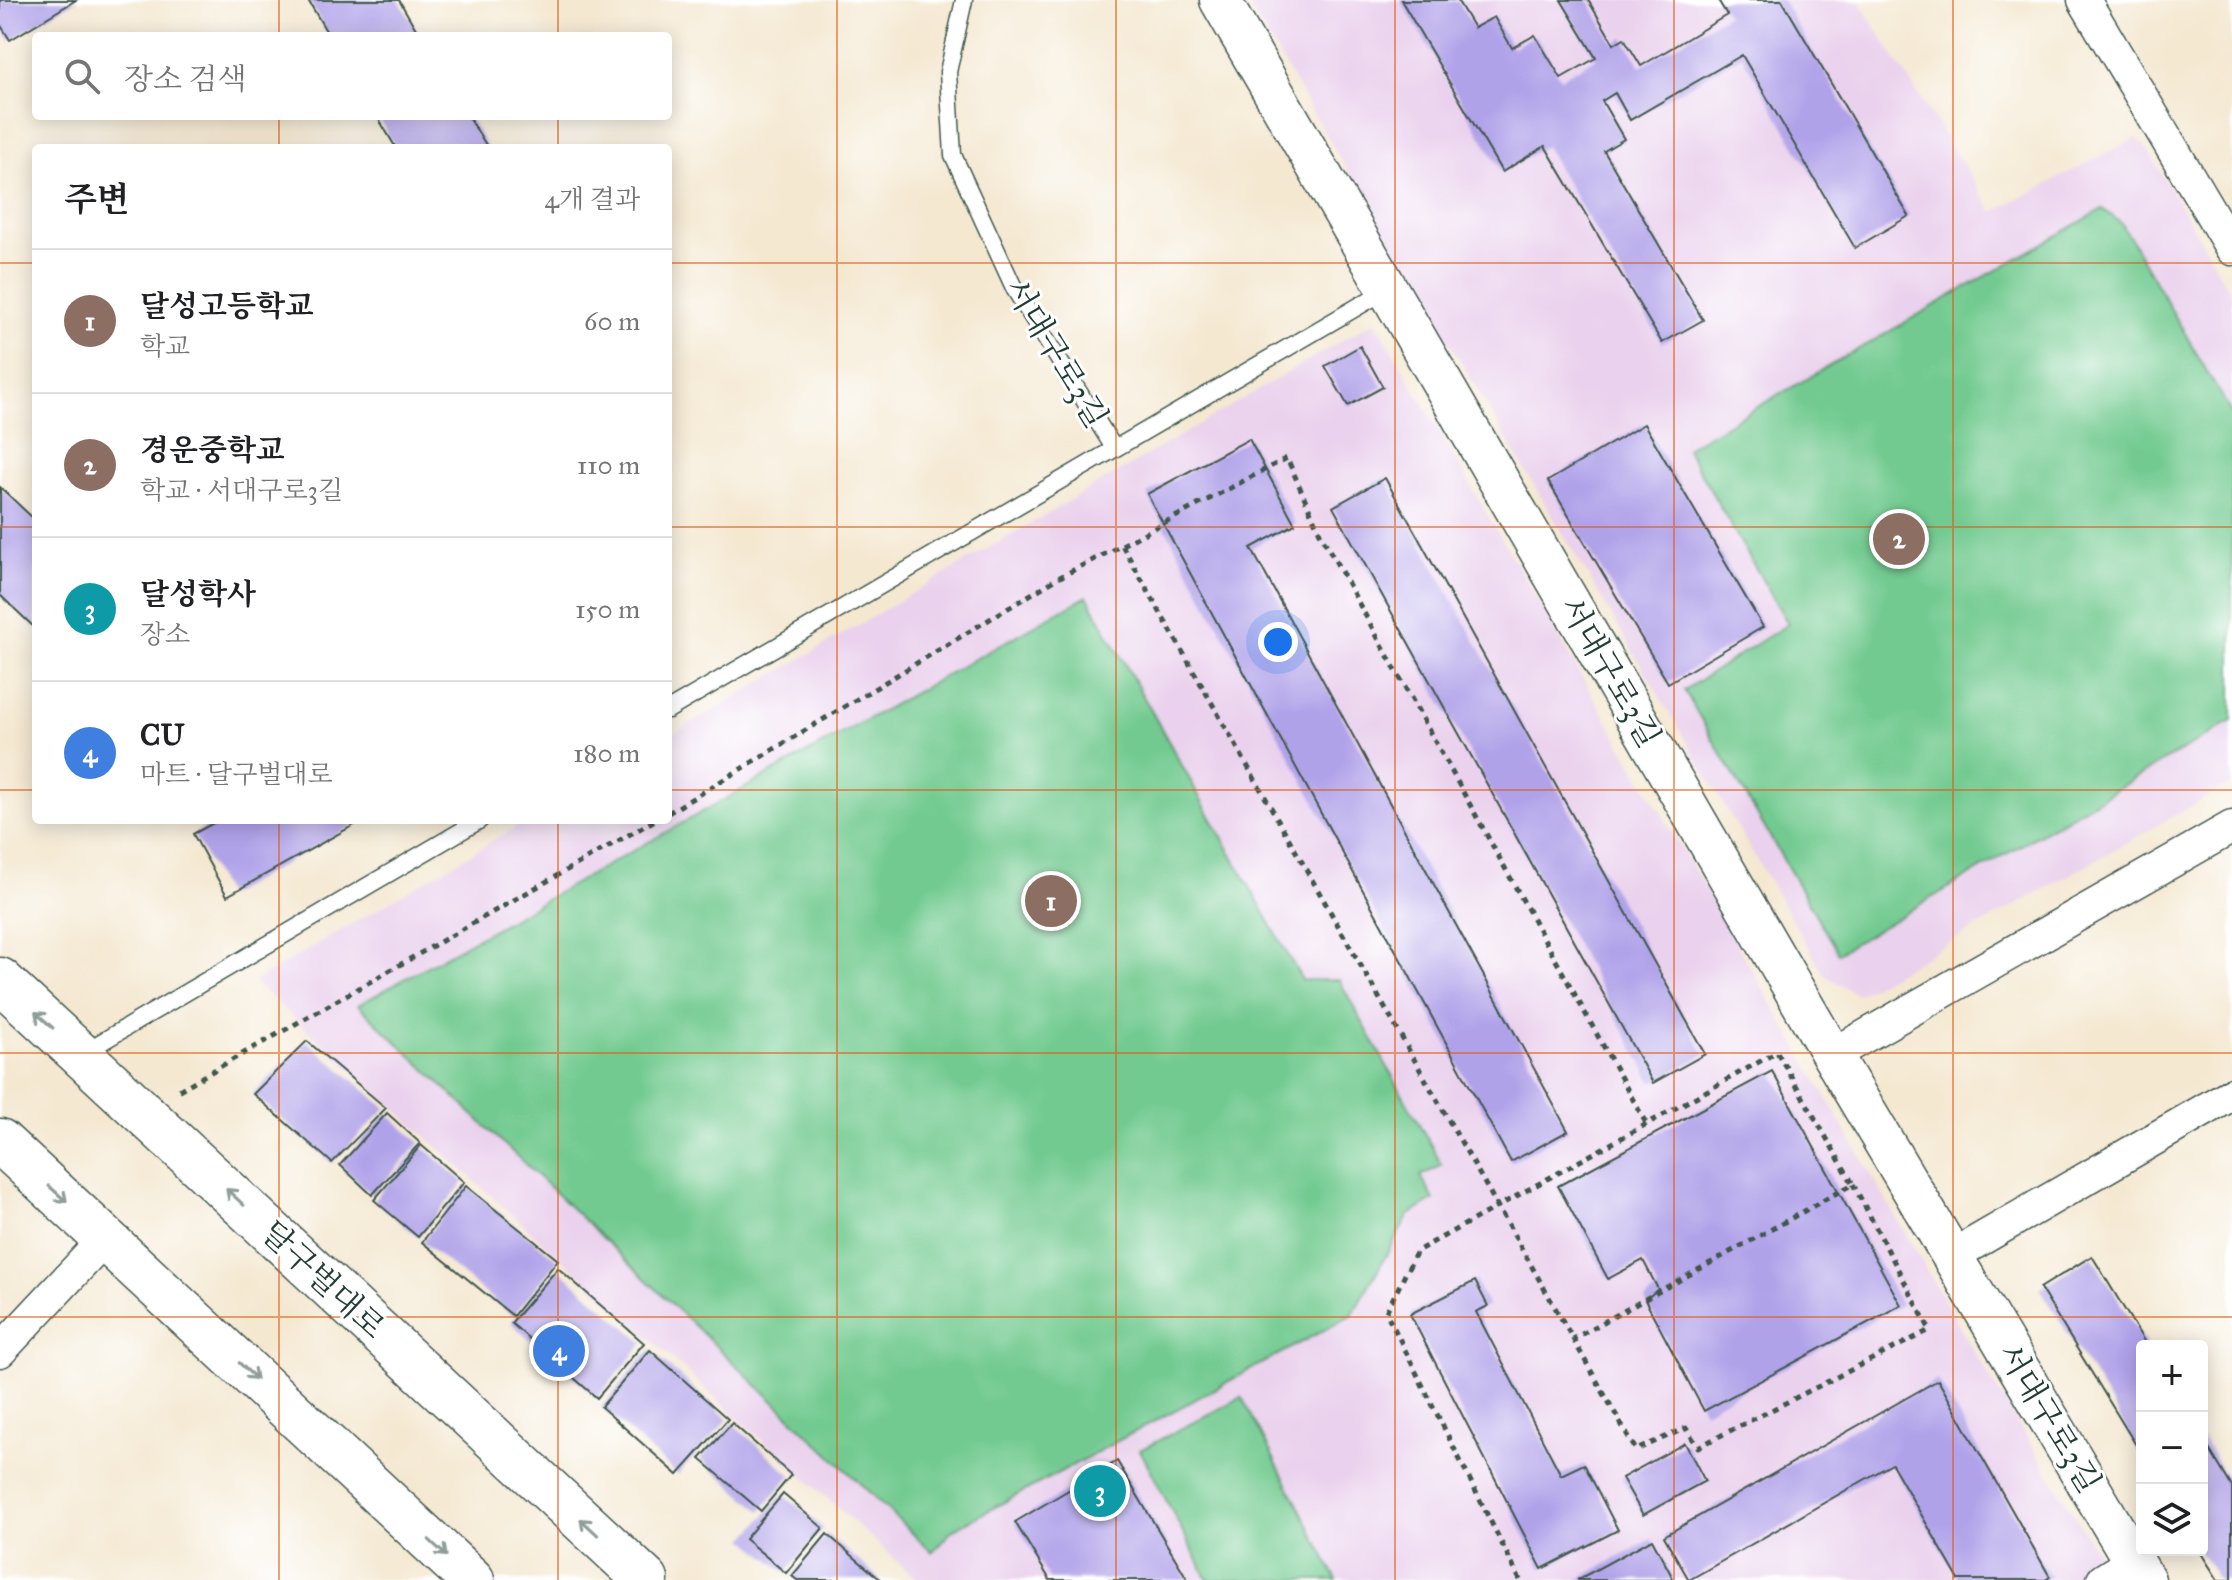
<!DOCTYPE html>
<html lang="ko">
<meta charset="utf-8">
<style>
:root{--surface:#fff;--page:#f6f6f6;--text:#202124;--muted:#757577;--line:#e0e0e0;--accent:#d1495b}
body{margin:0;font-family:"IM FELL Great Primer","Noto Serif KR",serif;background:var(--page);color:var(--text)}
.controls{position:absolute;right:24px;bottom:24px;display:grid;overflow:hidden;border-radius:8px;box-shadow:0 4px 20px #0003}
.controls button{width:72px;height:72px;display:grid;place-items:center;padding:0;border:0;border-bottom:2px solid var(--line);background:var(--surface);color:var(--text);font:40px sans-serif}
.you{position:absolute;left:1278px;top:642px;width:28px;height:28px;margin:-20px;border:6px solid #fff;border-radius:50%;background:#1a73e8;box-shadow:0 0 0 12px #1a73e833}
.badge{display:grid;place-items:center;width:52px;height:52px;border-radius:50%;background:var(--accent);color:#fff;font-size:26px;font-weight:700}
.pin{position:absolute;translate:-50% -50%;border:4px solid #fff;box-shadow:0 2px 8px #0006}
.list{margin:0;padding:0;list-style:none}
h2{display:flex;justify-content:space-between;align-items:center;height:104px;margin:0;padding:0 32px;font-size:34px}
h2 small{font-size:26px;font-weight:400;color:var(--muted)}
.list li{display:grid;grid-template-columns:52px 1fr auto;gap:24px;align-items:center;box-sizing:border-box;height:144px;padding:0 32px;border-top:2px solid var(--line)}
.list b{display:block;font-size:30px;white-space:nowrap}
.list p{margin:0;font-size:26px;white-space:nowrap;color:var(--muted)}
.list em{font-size:26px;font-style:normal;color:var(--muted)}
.icon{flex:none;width:44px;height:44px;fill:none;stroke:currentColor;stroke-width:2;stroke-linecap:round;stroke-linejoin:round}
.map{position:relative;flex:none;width:2232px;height:1580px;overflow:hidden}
.search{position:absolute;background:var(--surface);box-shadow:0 4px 20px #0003;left:32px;top:32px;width:640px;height:88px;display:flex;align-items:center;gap:20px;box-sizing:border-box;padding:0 28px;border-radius:8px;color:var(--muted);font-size:30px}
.panel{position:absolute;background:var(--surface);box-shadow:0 4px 20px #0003;left:32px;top:144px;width:640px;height:680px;border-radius:8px}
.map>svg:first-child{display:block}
.built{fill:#ead1ed}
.green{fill:#72ca90;stroke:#488462;stroke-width:2}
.building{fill:#b0a2e9}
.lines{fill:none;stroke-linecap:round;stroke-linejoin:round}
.service-casing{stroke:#3f574c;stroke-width:19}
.minor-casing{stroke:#3f574c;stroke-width:35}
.tertiary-casing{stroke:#3f574c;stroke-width:43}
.primary-casing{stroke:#3f574c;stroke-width:47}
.path{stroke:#3f574c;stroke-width:5;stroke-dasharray:6 6;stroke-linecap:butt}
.service{stroke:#fff;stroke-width:16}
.minor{stroke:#fff;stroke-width:32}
.tertiary{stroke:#fff;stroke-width:40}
.primary{stroke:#fff;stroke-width:44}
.oneway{stroke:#8f9e9a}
.grid{fill:none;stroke:#de580e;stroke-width:2;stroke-opacity:0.55}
.labels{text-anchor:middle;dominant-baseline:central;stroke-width:6;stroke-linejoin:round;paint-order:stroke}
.street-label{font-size:32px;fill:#1f3d34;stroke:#fff}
</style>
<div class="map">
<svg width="2232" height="1580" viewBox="0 0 2232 1580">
<rect width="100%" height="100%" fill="#fff"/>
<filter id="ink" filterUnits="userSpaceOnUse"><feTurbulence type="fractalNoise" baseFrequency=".0125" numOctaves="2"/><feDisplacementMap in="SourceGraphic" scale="16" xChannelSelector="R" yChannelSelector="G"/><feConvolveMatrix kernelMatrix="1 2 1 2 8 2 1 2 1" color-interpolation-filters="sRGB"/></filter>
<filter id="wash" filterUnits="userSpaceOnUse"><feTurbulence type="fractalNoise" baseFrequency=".006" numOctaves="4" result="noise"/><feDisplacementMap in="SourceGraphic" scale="32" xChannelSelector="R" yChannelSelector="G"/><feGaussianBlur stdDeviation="1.8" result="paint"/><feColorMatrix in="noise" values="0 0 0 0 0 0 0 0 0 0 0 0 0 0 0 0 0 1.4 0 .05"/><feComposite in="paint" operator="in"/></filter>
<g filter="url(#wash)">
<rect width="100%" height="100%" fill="#f4e8d1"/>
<g class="built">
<path d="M 1246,0 L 1858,0 L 1993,212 L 2136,138 L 2148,150 L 2232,295 L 2232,783 L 1857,995 L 1825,975 Z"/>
<path d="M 1375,321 L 1972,1348 L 2114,1580 L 918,1580 L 254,982 L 528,820 L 668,820 L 668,737 Z"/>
</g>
<g class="green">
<path d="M 2103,209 L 2122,224 L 2232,415 L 2232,721 L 1838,953 L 1684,690 L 1788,624 L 1686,448 Z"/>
<path d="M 1087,596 L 1302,980 L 1339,980 L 1442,1165 L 1421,1176 L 1434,1200 L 1409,1215 L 1352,1315 L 954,1529 L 932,1552 L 358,1005 Z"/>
<path d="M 1242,1397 L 1337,1580 L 1208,1580 L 1140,1450 Z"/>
</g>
<g id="blocks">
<g class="building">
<path d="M 0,0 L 76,0 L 10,40 L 0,24 Z"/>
<path d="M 308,0 L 399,0 L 420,36 L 329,36 Z"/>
<path d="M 1401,0 L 1457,0 L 1474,28 L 1494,17 L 1512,48 L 1535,35 L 1561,78 L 1596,58 L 1561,0 L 1588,0 L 1614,44 L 1624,38 L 1641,66 L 1727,15 L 1718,0 L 1782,0 L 1909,216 L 1855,248 L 1742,55 L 1630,120 L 1615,93 L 1602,101 L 1624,139 L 1604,151 L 1703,320 L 1662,343 L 1545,146 L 1502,172 Z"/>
<path d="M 377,116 L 468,116 L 488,148 L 396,148 Z"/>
<path d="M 1360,346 L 1383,387 L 1348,406 L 1325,366 Z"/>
<path d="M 1644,424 L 1763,627 L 1668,683 L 1548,481 Z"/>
<path d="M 1249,439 L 1295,524 L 1251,548 L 1568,1131 L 1511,1162 L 1147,494 Z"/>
<path d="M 1385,478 L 1705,1054 L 1653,1083 L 1333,507 Z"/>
<path d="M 0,487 L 36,521 L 36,629 L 0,595 Z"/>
<path d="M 219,820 L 363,820 L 227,896 L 193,834 Z"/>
<path d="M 307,1041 L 386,1108 L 332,1163 L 253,1094 Z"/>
<path d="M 1772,1071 L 1901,1305 L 1704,1411 L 1645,1300 L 1658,1289 L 1643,1260 L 1608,1279 L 1558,1186 Z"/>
<path d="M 387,1113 L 420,1143 L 372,1195 L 340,1165 Z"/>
<path d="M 421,1145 L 464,1182 L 418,1237 L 374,1200 Z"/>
<path d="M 466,1186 L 558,1260 L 513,1316 L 422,1242 Z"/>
<path d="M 2092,1256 L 2147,1346 L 2142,1346 L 2142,1455 L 2040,1288 Z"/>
<path d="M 558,1268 L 644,1343 L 597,1398 L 511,1323 Z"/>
<path d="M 1475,1281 L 1488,1306 L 1476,1312 L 1561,1475 L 1584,1464 L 1618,1530 L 1542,1569 L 1410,1314 Z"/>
<path d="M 650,1350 L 728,1419 L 678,1475 L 601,1407 Z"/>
<path d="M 1938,1380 L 2050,1577 L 2045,1580 L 1959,1580 L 1892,1464 L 1689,1580 L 1664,1536 Z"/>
<path d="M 732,1423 L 791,1475 L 761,1511 L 700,1459 Z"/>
<path d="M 2202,1437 L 2232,1487 L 2232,1580 L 2218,1580 L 2199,1550 Z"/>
<path d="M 1685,1443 L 1705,1481 L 1643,1515 L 1622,1478 Z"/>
<path d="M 1117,1461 L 1188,1580 L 1050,1580 L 1015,1522 Z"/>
<path d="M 783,1494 L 823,1528 L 786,1573 L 745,1539 Z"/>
<path d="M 827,1534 L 881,1580 L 797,1580 L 792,1576 Z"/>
<path d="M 1652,1539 L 1674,1580 L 1577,1580 Z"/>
</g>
</g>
</g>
<g filter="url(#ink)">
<use href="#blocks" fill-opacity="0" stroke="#3f574c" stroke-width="2"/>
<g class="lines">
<defs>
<g id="service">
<path d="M 964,0 L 948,72 L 953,155 L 1015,290 L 1114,448"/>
<path d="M 668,710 L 1388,289"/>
<path d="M 81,1054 L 480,820"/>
</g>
<g id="minor">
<path d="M 2084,0 L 2232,249"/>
<path d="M 1832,1055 L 2232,827"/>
<path d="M 1952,1256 L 2232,1094"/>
<path d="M 0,1351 L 106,1238"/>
<path d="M 2103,1580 L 2133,1561"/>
</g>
<path id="tertiary" d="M 1220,0 L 1832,1055 L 2145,1580"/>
<g id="primary">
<path d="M 0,980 L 646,1580"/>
<path d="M 0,1141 L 472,1580"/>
</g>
</defs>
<use href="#service" class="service-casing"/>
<use href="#minor" class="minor-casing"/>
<use href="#tertiary" class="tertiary-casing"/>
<use href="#primary" class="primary-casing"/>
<g class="path">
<path d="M 1122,545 L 1287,458 L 1321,535 L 1647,1125"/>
<path d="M 668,813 L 1058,578 L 1122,545 L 1636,1450 L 1686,1428 L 1698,1447 L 1930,1330 L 1853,1184"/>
<path d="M 179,1090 L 655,820"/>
<path d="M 1520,1580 L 1386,1312 L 1417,1251 L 1777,1052 L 1853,1184 L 1573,1339"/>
</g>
<use href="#service" class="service"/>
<use href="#minor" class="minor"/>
<use href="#tertiary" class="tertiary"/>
<use href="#primary" class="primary"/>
</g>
<defs><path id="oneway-shaft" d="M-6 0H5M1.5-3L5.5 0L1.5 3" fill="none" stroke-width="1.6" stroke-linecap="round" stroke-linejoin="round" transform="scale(2)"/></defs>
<g class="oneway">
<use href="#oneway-shaft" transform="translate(44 1020) rotate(-138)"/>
<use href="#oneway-shaft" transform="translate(58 1194) rotate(42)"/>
<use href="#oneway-shaft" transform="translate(235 1197) rotate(-137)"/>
<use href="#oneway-shaft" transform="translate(248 1371) rotate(43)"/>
<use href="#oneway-shaft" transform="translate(589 1527) rotate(-137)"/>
<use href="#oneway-shaft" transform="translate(438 1548) rotate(43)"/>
</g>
</g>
<path class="grid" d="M 279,0 L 279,36M 558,0 L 558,36M 837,0 L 837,1580M 1116,0 L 1116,1580M 1395,0 L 1395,1580M 1674,0 L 1674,1580M 1953,0 L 1953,1580M 279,116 L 279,148M 558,116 L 558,148M 0,263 L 36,263M 668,263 L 2232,263M 0,527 L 36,527M 668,527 L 2232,527M 0,790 L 36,790M 668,790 L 2232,790M 279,820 L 279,1580M 558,820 L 558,1580M 0,1053 L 2232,1053M 0,1317 L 2232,1317"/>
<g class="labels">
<g class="street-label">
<text transform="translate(1056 353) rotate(59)">서대구로3길</text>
<text transform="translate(1610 672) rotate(60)">서대구로3길</text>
<text transform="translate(323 1280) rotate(43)">달구벌대로</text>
<text transform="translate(2049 1418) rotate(59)">서대구로3길</text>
</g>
</g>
</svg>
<div class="controls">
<button>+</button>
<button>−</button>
<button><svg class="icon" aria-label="layers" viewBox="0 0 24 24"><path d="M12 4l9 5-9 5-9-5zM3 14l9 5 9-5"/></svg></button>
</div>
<div class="you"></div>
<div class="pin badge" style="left:1051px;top:901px;background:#8d6e63">1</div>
<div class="pin badge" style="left:1899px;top:539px;background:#8d6e63">2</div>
<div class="pin badge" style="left:1100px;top:1491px;background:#0f9aa8">3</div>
<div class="pin badge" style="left:559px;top:1351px;background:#3f7fe0">4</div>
<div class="search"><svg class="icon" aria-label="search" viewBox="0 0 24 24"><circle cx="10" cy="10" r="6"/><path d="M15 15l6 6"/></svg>장소 검색</div>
<section class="panel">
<h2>주변<small>4개 결과</small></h2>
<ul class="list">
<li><span class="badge" style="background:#8d6e63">1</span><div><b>달성고등학교</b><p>학교</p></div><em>60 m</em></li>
<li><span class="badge" style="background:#8d6e63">2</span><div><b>경운중학교</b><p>학교 · 서대구로3길</p></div><em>110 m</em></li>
<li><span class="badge" style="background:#0f9aa8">3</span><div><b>달성학사</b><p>장소</p></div><em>150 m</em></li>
<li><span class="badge" style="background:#3f7fe0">4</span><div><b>CU</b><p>마트 · 달구벌대로</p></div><em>180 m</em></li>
</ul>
</section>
</div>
